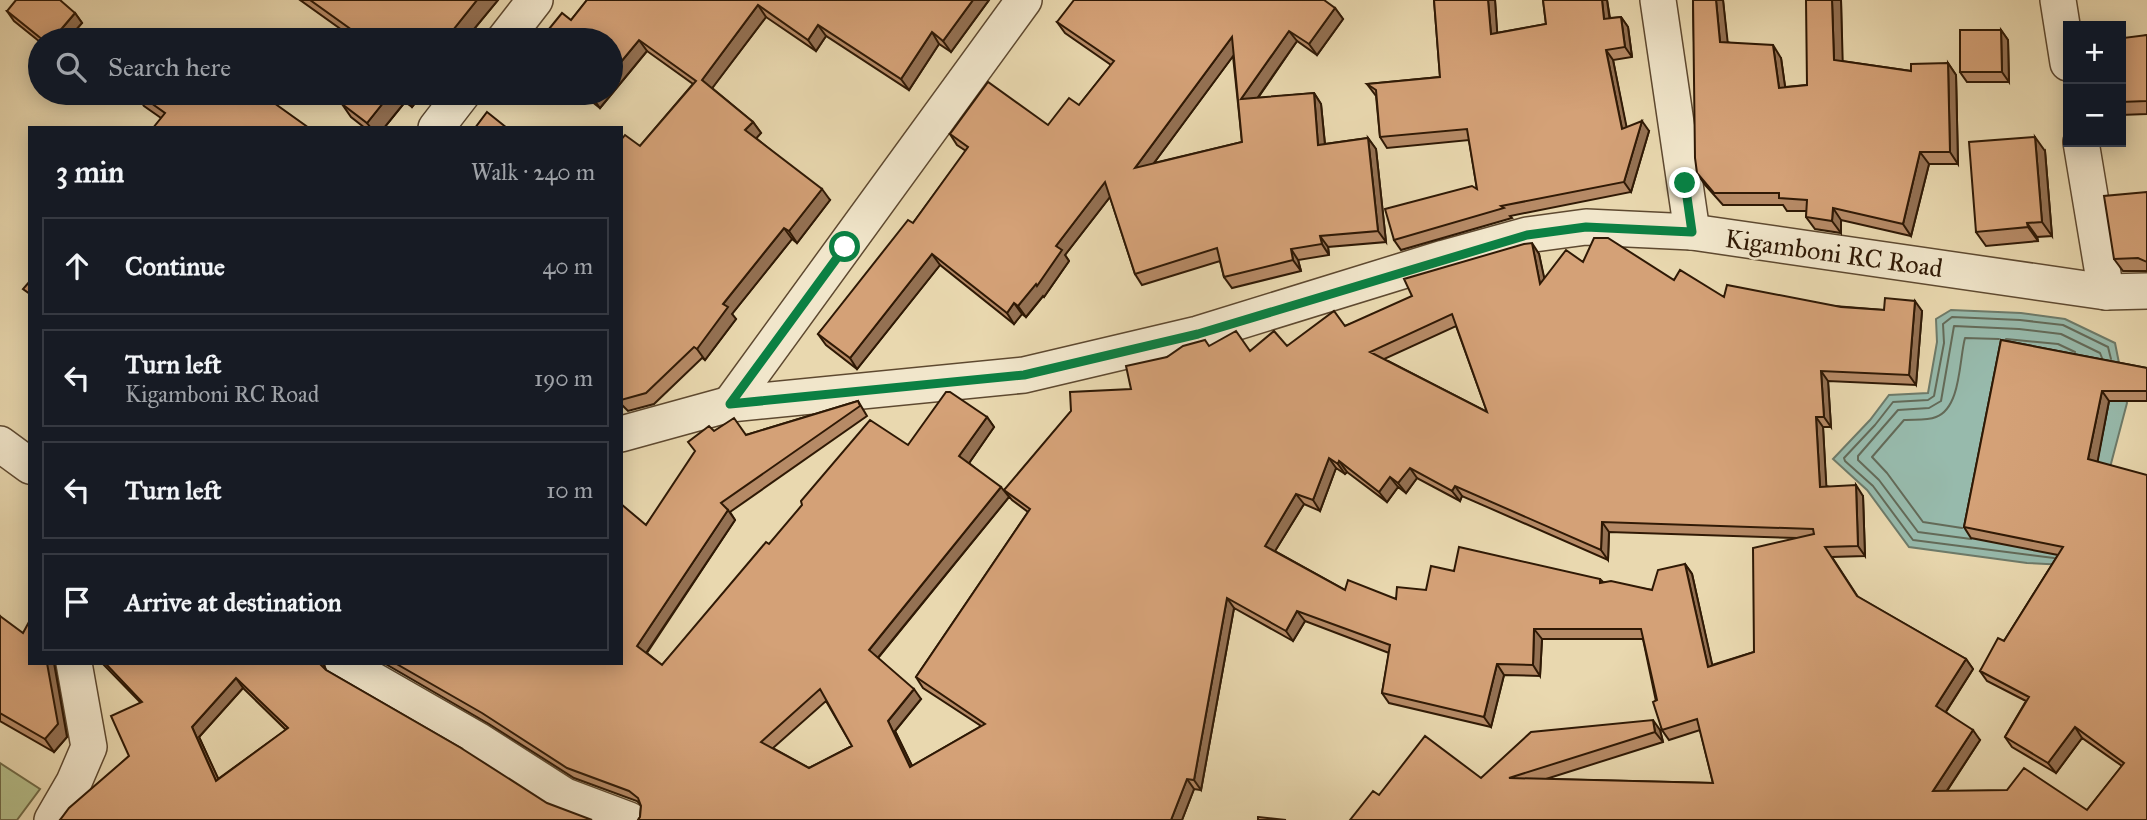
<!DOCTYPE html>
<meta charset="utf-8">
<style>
:root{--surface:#171b24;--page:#242831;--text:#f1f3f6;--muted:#9ea1a6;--line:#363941}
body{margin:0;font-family:"IM FELL Great Primer",serif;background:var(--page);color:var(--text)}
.controls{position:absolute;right:21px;top:21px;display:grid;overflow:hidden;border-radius:0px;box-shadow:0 4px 18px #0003}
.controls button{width:63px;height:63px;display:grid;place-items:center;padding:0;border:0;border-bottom:2px solid var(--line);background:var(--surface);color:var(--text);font:35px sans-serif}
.stop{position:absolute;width:21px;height:21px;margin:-16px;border:5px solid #0b8043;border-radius:50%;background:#fff}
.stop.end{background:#0b8043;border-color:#fff;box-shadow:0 2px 7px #0008}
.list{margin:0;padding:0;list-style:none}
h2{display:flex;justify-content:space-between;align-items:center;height:91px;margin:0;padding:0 28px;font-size:30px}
h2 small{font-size:23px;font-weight:400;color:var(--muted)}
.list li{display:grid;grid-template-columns:46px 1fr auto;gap:21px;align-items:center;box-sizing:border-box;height:98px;margin:0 14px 14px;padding:0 14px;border:2px solid var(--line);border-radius:0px}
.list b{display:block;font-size:26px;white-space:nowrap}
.list p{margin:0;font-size:23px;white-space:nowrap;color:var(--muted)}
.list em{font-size:23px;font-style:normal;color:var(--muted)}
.icon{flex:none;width:38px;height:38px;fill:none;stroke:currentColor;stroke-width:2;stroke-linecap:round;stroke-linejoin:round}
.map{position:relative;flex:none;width:2147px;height:820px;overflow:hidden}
.search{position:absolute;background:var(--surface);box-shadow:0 4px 18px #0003;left:28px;top:28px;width:595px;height:77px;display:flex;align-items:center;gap:18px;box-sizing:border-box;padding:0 24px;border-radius:38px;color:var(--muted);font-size:26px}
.panel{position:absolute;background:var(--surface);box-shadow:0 4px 18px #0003;left:28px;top:126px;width:595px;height:539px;border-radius:0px}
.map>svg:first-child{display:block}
.green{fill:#b6bf8b;stroke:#726c48;stroke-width:2}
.water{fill:#97baac;stroke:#6d7a69;stroke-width:2}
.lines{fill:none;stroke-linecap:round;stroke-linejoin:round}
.shore{stroke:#636a58;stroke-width:2}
.minor-casing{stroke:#5e4930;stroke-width:38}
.minor{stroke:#f1e6cb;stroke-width:35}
.wall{fill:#b68a66;stroke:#2f1905;stroke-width:2;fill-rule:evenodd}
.shaded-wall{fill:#947153;stroke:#2f1905;stroke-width:2}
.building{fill:#d4a177;stroke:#2f1905;stroke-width:2;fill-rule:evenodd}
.route{stroke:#0b8043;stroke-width:9}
.labels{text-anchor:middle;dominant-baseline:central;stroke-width:5;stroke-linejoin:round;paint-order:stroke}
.street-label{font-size:26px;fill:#2f1905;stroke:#f1e6cb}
</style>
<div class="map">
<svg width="2147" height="820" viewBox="0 0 2147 820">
<rect width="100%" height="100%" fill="#e9d8af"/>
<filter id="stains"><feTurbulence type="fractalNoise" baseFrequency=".00286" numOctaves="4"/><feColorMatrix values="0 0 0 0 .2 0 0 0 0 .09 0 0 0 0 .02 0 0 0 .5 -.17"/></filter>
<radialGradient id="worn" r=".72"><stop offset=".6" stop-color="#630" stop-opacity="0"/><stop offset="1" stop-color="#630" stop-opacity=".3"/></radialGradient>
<path class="green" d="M 0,763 L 40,789 L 17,820 L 0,820 Z"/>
<path class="water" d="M 1951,310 L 2021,313 L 2065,319 L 2115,343 L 2127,403 L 2084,566 L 2027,563 L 1909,547 L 1867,490 L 1833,459 L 1870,420 L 1889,395 L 1928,393 L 1937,342 L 1936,319 Z"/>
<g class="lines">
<g class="shore">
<path d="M 2006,339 L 2058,344 L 2075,352"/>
<path d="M 1962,528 L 1923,522 L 1887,473 L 1872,457 L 1904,420 C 1914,419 1926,421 1936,417 C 1961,408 1959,360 1965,338 L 1999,339"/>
<path d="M 1971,539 L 1918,532 L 1879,480 L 1858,460 L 1858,456 L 1898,410 L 1929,408 L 1941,401 L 1954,326 L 2019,329 L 2061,334 L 2100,353 L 2102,358"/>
<path d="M 2054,558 L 1913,540 L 1873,486 L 1845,461 L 1844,458 L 1875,425 L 1893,402 L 1928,400 L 1934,396 L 1944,343 L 1943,324 L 1952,317 L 2020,320 L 2063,325 L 2108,347 L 2111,359"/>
</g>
<defs>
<g id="minor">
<path d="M 1658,0 L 1692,232"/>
<path d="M 2058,0 L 2068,63"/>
<path d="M 504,40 L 535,0"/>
<path d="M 436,128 L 463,93"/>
<path d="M 2081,142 L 2106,292"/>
<path d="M 730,404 L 1024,0"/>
<path d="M 621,434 L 730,404 L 1024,375 L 1198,334 L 1444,258 L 1527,235 L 1586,227 L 1692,232 L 2106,292 L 2147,291"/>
<path d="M 0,444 L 30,466"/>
<path d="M 343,663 L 479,741 L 565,796 L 629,820"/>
<path d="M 52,820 L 74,782 L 89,747 L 74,663"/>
</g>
</defs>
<use href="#minor" class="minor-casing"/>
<use href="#minor" class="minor"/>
</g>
<g class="wall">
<path d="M 300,0 L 498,0 L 465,40 L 356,40 Z"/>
<path d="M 587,0 L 989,0 L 951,52 L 939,44 L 909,90 L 826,36 L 816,51 L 766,17 L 712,88 L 753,122 L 761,133 L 756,138 L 830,200 L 797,243 L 792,239 L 732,314 L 736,319 L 705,360 L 702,358 L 654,404 L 628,411 L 621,404 L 621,140 L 640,146 L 693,84 L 647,51 L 600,108 L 581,93 L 611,93 L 571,20 Z"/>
<path d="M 1434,0 L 1495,0 L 1497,33 L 1546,24 L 1543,0 L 1607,0 L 1610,18 L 1621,17 L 1628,27 L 1632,57 L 1613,60 L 1626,127 L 1649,131 L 1631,192 L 1510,216 L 1512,218 L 1401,250 L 1394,240 L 1477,189 L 1469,140 L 1387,148 L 1380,137 L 1376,96 L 1367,84 L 1440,77 Z"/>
<path d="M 1693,0 L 1723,0 L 1727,42 L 1781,58 L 1785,87 L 1807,85 L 1841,0 L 1842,61 L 1911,71 L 1948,63 L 1956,75 L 1958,164 L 1929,164 L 1911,236 L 1841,220 L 1841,233 L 1815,229 L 1806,217 L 1807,211 L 1787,211 L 1783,205 L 1723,205 L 1705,185 L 1697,173 Z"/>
<path d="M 1335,8 L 1343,19 L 1317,55 L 1297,41 L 1258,98 L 1314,93 L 1321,104 L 1325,144 L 1368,138 L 1376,149 L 1386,242 L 1328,247 L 1329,255 L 1298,260 L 1301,271 L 1232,288 L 1224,277 L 1220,261 L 1142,285 L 1135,274 L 1110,197 L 1065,255 L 1069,261 L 1044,297 L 1043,296 L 1026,317 L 1022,314 L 1014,324 L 940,265 L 857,369 L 826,345 L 818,334 L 913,223 L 966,151 L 957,145 L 950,134 L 1048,125 L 1079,105 L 1111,65 L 1065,33 L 1057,22 ZM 1233,56 L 1242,142 L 1154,163 Z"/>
<path d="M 7,11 L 75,13 L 82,23 L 67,40 L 40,40 L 40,42 L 14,21 Z"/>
<path d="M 2001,30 L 2008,40 L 2009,82 L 1967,82 L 1960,72 Z"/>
<path d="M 2147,35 L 2147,114 L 2121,115 L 2121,42 Z"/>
<path d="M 135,93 L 260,93 L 161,118 L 144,106 Z"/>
<path d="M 350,93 L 423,93 L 412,107 L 405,102 L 384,128 L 365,128 L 351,117 L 342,104 Z"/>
<path d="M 2045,151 L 2052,236 L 2037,237 L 2038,241 L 1986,246 L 1976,232 Z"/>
<path d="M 2147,192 L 2147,271 L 2123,271 L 2114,259 Z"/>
<path d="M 1539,254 L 1544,279 L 1583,262 L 1674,280 L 1724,297 L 1884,310 L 1922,311 L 1916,385 L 1828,381 L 1831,427 L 1823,427 L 1826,486 L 1863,496 L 1865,556 L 1832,557 L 1858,597 L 1966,659 L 1973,669 L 1946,712 L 1980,740 L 1947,791 L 2087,810 L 2122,766 L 2082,738 L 2056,773 L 2012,747 L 2005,737 L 2026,701 L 1987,681 L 1980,671 L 2004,641 L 2058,555 L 1971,538 L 1964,527 L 2001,340 L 2147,368 L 2147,401 L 2109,401 L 2097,462 L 2147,820 L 1379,795 L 1481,778 L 1660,730 L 1663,742 L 1546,779 L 1713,783 L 1700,730 L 1669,740 L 1662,730 L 1643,639 L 1542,639 L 1540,676 L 1504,675 L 1491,727 L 1389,703 L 1382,693 L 1389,653 L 1305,621 L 1293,641 L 1234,608 L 1201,790 L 1194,789 L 1182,820 L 638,820 L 640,817 L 641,805 L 637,801 L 574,778 L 489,724 L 384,663 L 621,663 L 646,525 L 714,431 L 746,435 L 858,401 L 867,416 L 730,512 L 735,520 L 647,653 L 662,665 L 769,544 L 908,445 L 987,417 L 994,427 L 969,463 L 1009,497 L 878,658 L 921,699 L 895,731 L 912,766 L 981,726 L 923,688 L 916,677 L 1028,512 L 1012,500 L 1004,490 L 1131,389 L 1167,357 L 1209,346 L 1250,351 L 1287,346 L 1345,326 ZM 1456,326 L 1487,412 L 1384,359 ZM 1336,468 L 1345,474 L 1347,472 L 1387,502 L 1398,487 L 1406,493 L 1417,478 L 1460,501 L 1462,496 L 1608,560 L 1609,532 L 1796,538 L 1754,652 L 1712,665 L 1692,574 L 1685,564 L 1652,590 L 1603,582 L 1600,579 L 1454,571 L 1426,590 L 1396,599 L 1345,590 L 1275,551 L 1304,504 L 1320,511 ZM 826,701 L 852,746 L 809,768 L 773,748 Z"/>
<path d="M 0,616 L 30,663 L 54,663 L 67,737 L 54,752 L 0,721 Z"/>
<path d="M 102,663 L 323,663 L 326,670 L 461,748 L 60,820 L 129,756 L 140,702 ZM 243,688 L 286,730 L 218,779 L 199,737 Z"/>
</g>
<g class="shaded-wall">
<path d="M 477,0 L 498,0 L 465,40 L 445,40 Z"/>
<path d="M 973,0 L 989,0 L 951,52 L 943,41 Z"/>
<path d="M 1488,0 L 1495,0 L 1498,44 L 1491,34 Z"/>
<path d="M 1602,0 L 1607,0 L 1611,29 L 1604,19 Z"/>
<path d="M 1716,0 L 1723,0 L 1729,54 L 1720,42 Z"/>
<path d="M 1832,0 L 1841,0 L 1843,72 L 1834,60 Z"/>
<path d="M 758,5 L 766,17 L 710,91 L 702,80 Z"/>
<path d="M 1335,8 L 1343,19 L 1317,55 L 1309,44 Z"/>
<path d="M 75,13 L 82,23 L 67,40 L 52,40 Z"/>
<path d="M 1621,17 L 1628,27 L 1632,57 L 1625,47 Z"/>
<path d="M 818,25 L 826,36 L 816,51 L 808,40 Z"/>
<path d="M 2001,30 L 2008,40 L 2009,82 L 2002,72 Z"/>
<path d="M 1289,31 L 1297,41 L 1249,110 L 1241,99 Z"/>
<path d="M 932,32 L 939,44 L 909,90 L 901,79 Z"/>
<path d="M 1232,37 L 1239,48 L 1142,179 L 1135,168 Z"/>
<path d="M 639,40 L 647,51 L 600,108 L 592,97 L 596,93 L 611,93 L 611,74 Z"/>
<path d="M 1773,45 L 1781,58 L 1787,100 L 1779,88 Z"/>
<path d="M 1606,50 L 1613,60 L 1629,139 L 1622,129 Z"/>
<path d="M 1948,63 L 1956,75 L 1958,164 L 1950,152 Z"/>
<path d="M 391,93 L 398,93 L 405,102 L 384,128 L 371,128 L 367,123 Z"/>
<path d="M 402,93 L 423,93 L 412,107 Z"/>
<path d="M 1314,93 L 1321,104 L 1326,156 L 1318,145 Z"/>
<path d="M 1642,121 L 1649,131 L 1631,192 L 1624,182 Z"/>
<path d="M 753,122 L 761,133 L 753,142 L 745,130 Z"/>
<path d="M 2035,137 L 2045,151 L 2052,236 L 2042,222 Z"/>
<path d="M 1368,138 L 1376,149 L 1386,242 L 1378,231 Z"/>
<path d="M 1920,152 L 1929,164 L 1911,236 L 1903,224 Z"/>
<path d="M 1105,182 L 1113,193 L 1065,255 L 1069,261 L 1044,297 L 1043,296 L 1026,317 L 1018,306 L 1056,246 Z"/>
<path d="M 822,189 L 830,200 L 797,243 L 789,231 Z"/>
<path d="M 1833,208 L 1841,220 L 1841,233 L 1832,221 Z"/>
<path d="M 2027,223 L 2037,237 L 2038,241 L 2028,227 Z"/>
<path d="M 784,228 L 792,239 L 732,314 L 736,319 L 705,360 L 697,349 L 723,304 Z"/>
<path d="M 1320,236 L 1328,247 L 1329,255 L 1322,244 Z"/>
<path d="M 1532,243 L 1539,254 L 1548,295 L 1540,284 Z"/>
<path d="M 1291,249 L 1298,260 L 1301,271 L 1293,260 Z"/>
<path d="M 932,254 L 940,265 L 857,369 L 850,358 Z"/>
<path d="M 1915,301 L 1922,311 L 1916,385 L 1909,375 Z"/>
<path d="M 1014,303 L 1022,314 L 1014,324 L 1007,313 Z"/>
<path d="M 1821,371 L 1828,381 L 1831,427 L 1824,417 Z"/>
<path d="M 2102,391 L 2109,401 L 2096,470 L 2088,459 Z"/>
<path d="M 987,417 L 994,427 L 967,466 L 959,456 Z"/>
<path d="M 1816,417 L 1823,427 L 1827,497 L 1820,487 Z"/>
<path d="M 1329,458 L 1336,468 L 1320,511 L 1313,500 Z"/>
<path d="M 1339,461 L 1347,472 L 1345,474 L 1338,464 Z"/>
<path d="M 1410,468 L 1417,478 L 1406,493 L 1398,483 Z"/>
<path d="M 1390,477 L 1398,487 L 1387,502 L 1379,492 Z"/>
<path d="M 1856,485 L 1863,496 L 1865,556 L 1858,546 Z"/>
<path d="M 1455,486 L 1462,496 L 1460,501 L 1452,491 Z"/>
<path d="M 1001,487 L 1009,497 L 876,660 L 869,650 Z"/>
<path d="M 1296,494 L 1304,504 L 1272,556 L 1265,546 Z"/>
<path d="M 728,510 L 735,520 L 644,656 L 637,646 Z"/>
<path d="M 1602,522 L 1609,532 L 1608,560 L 1601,550 Z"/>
<path d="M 1685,564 L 1692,574 L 1715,677 L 1708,667 Z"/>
<path d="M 1227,598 L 1234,608 L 1201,790 L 1194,780 Z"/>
<path d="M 1297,611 L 1305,621 L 1293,641 L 1286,631 Z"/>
<path d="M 1534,629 L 1542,639 L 1540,676 L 1533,665 Z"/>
<path d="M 1966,659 L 1973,669 L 1943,716 L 1936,706 Z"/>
<path d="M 47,663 L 54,663 L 67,737 L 54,752 L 45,739 Z"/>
<path d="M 1497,664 L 1504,675 L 1491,727 L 1484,717 Z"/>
<path d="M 236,678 L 243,688 L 199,737 L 224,791 L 216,781 L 192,727 Z"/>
<path d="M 914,689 L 921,699 L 895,731 L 918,778 L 910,767 L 888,721 Z"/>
<path d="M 1653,720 L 1660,730 L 1663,742 L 1655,732 Z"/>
<path d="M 2075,727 L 2082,738 L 2056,773 L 2048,763 Z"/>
<path d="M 1973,730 L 1980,740 L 1940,801 L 1933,791 Z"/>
<path d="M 1187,779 L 1194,789 L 1182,820 L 1171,820 Z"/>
</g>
<g class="building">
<path d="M 16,0 L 60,0 L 75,13 L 52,40 L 43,40 L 7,11 Z"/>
<path d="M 310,0 L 477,0 L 445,40 L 366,40 Z"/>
<path d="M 587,0 L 973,0 L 943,41 L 932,32 L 901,79 L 818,25 L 808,40 L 758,5 L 702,80 L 753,122 L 745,130 L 822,189 L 789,231 L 784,228 L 723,304 L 728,307 L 697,349 L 694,347 L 646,393 L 621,400 L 621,140 L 625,135 L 640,146 L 696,81 L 639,40 L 611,74 L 611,40 L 540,40 L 562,13 L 571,20 Z"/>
<path d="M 1074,0 L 1324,0 L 1335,8 L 1309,44 L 1289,31 L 1241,99 L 1314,93 L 1318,145 L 1368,138 L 1378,231 L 1320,236 L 1322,244 L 1291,249 L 1293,260 L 1224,277 L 1217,248 L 1135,274 L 1105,182 L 1056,246 L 1062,250 L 1037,286 L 1036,284 L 1018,306 L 1014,303 L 1007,313 L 932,254 L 850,358 L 818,334 L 908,220 L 913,223 L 968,147 L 950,134 L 988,82 L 1048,125 L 1069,98 L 1079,105 L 1114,61 L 1057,22 ZM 1232,37 L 1242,142 L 1135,168 Z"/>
<path d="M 1434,0 L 1488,0 L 1491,34 L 1546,24 L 1543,0 L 1602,0 L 1604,19 L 1621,17 L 1625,47 L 1606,50 L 1622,129 L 1642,121 L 1624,182 L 1501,206 L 1504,208 L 1394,240 L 1385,209 L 1472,186 L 1477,189 L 1467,129 L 1380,137 L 1376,90 L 1367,84 L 1440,77 Z"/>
<path d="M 1693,0 L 1716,0 L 1720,42 L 1773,45 L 1779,88 L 1807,85 L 1806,0 L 1832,0 L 1834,60 L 1911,71 L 1911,64 L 1948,63 L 1950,152 L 1920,152 L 1903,224 L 1833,208 L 1832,221 L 1806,217 L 1807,200 L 1779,198 L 1779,193 L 1714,193 L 1697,173 L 1695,158 Z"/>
<path d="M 1960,30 L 2001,30 L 2002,72 L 1960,72 Z"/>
<path d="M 175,32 L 187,40 L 169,40 Z"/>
<path d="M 2147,35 L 2147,101 L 2121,102 L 2121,42 L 2124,42 L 2123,38 Z"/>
<path d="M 137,93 L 260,93 L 309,128 L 153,128 L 165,113 Z"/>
<path d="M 350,93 L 391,93 L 367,123 L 342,104 Z"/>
<path d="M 587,93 L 596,93 L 592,97 Z"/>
<path d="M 487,112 L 507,128 L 475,128 Z"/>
<path d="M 2035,137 L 2042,222 L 2027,223 L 2028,227 L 1976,232 L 1969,142 Z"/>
<path d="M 2147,192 L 2147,262 L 2138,258 L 2114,259 L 2104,196 Z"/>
<path d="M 1594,238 L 1608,238 L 1674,280 L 1680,270 L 1724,297 L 1727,285 L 1841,307 L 1884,310 L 1885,298 L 1915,301 L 1909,375 L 1821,371 L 1824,417 L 1816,417 L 1820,487 L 1856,485 L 1858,546 L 1825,547 L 1857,596 L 1966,659 L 1936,706 L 1973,730 L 1933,791 L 2007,790 L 2024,768 L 2087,810 L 2124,763 L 2075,727 L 2048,763 L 2005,737 L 2029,697 L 1980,671 L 1998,638 L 2004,641 L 2063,547 L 1964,527 L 2001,340 L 2147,368 L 2147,391 L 2102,391 L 2088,459 L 2147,475 L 2147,820 L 1350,820 L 1373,791 L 1379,795 L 1425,736 L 1481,778 L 1531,732 L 1653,720 L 1655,732 L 1509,778 L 1713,783 L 1697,719 L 1662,730 L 1653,702 L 1657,700 L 1641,629 L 1534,629 L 1533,665 L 1497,664 L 1484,717 L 1382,693 L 1390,645 L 1297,611 L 1286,631 L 1227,598 L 1194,780 L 1187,779 L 1171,820 L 638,820 L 640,817 L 641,806 L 638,798 L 629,791 L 567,768 L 482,713 L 395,663 L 621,663 L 621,504 L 646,525 L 695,451 L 688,442 L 709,426 L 714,431 L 734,418 L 746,435 L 858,401 L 860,406 L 721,503 L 728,510 L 637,646 L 662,665 L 766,542 L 769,544 L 802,505 L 801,501 L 870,420 L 908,445 L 946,392 L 950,392 L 987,417 L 959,456 L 1001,487 L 869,650 L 914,689 L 888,721 L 910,767 L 985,724 L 916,677 L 1030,509 L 1004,490 L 1071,411 L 1070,392 L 1131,389 L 1126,366 L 1167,357 L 1183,346 L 1205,340 L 1209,346 L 1236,331 L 1250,351 L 1274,331 L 1287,346 L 1334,311 L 1345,326 L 1412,296 L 1404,279 L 1524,244 L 1532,243 L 1540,284 L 1566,250 L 1583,262 ZM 1452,314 L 1487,412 L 1370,352 ZM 1329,458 L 1338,464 L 1339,461 L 1379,492 L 1390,477 L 1398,483 L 1410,468 L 1452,491 L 1455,486 L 1601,550 L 1602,522 L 1813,529 L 1814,534 L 1753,548 L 1754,652 L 1708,667 L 1685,564 L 1658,570 L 1652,590 L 1611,581 L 1600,583 L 1600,579 L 1459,547 L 1454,571 L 1431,566 L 1426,590 L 1397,587 L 1396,599 L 1348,580 L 1345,590 L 1265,546 L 1296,494 L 1313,500 ZM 820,689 L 852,746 L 809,768 L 761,742 Z"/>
<path d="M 30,281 L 30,294 L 23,289 Z"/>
<path d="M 0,616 L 23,633 L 30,620 L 30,663 L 47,663 L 58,724 L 45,739 L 0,713 Z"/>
<path d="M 105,663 L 319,663 L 326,670 L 461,748 L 547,803 L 592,820 L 60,820 L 69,808 L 129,756 L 111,716 L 142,702 ZM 236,678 L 288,728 L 216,781 L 192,727 Z"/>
<path d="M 1258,817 L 1286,820 L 1258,820 Z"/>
</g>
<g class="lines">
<path class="route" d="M 845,247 L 730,404 L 1024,375 L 1198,334 L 1527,235 L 1586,227 L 1692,232 L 1685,183"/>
</g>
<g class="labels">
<g class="street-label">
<text transform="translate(1834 253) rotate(8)">Kigamboni RC Road</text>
</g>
</g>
<rect width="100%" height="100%" filter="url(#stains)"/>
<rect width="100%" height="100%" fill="url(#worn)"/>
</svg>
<div class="controls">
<button>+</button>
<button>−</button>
</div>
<div class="stop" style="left:845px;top:247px"></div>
<div class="stop end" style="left:1685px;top:183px"></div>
<div class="search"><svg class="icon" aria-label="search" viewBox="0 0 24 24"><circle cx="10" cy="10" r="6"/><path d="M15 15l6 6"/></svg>Search here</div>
<section class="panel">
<h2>3 min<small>Walk · 240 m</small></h2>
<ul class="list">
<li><svg class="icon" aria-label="ahead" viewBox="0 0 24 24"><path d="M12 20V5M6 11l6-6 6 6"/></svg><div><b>Continue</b></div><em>40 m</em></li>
<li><svg class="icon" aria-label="left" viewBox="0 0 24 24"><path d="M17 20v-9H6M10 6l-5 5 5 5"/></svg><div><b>Turn left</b><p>Kigamboni RC Road</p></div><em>190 m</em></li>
<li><svg class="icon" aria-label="left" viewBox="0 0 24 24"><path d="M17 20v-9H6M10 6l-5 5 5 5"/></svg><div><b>Turn left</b></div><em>10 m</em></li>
<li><svg class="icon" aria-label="arrive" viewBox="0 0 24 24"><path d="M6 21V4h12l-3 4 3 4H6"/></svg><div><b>Arrive at destination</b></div></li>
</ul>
</section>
</div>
